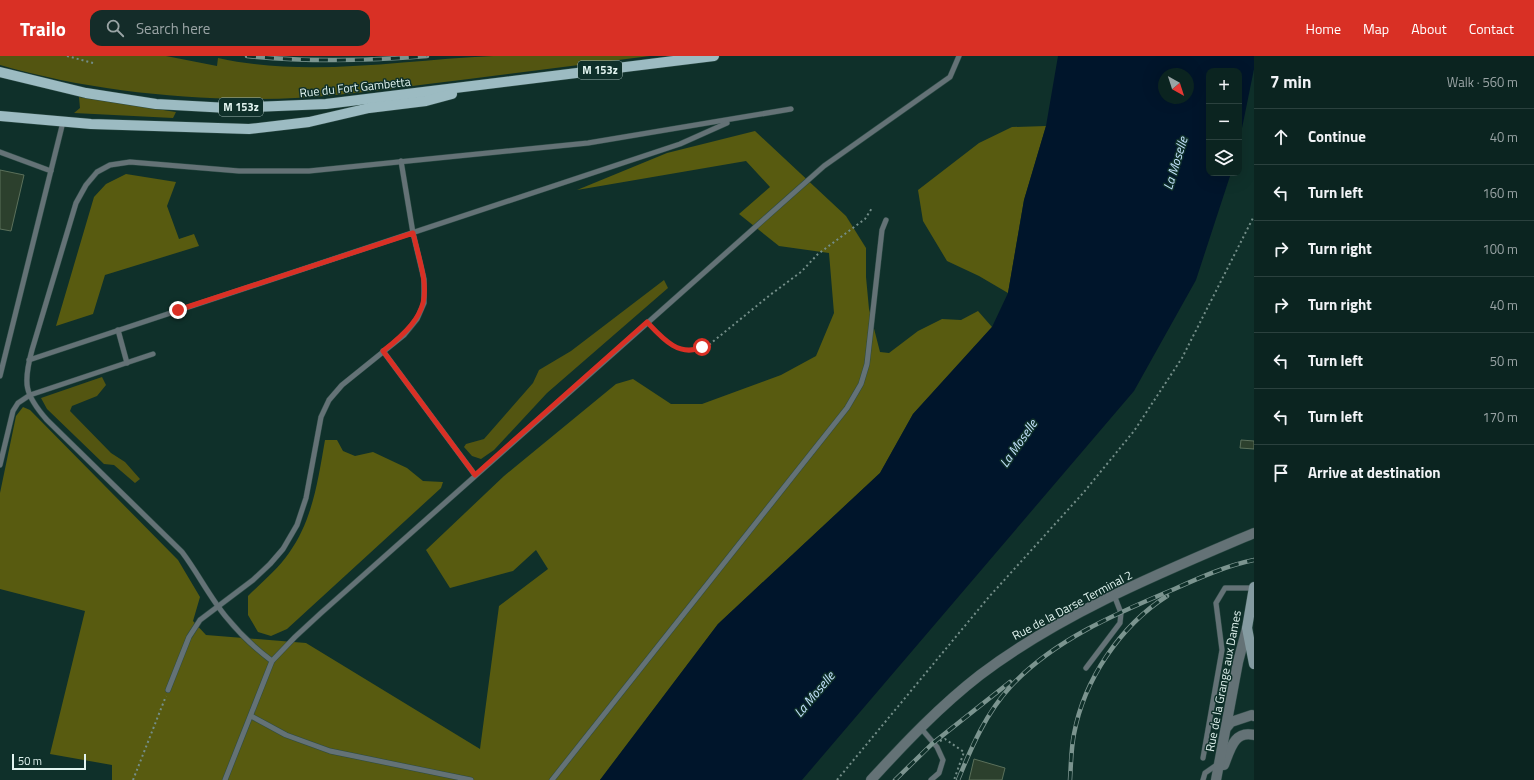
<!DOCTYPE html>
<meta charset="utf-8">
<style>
:root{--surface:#0b2420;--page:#142c29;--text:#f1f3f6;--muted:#9aa4a5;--line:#2b413e;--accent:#d93025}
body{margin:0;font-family:"Titillium Web",sans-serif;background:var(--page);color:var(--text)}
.controls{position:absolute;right:12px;top:12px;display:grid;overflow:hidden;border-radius:8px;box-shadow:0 4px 16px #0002}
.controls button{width:36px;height:36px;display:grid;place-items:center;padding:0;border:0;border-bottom:1px solid var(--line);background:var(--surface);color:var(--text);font:20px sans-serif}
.compass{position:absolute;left:1158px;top:12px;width:36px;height:36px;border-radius:50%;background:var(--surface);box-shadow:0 4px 16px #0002;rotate:141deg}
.scale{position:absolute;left:12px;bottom:10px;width:74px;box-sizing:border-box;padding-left:4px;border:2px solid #e2f4f0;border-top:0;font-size:11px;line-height:14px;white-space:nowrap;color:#e2f4f0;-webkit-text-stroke:3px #0f302a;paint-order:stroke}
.stop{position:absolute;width:12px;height:12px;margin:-9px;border:3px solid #d93025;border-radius:50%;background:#fff}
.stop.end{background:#d93025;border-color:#fff;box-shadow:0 1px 4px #0008}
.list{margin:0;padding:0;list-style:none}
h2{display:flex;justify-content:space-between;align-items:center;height:52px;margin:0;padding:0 16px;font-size:17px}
h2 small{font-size:13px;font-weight:400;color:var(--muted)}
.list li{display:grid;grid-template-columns:26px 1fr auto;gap:12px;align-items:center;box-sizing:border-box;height:56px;padding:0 16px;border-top:1px solid var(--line)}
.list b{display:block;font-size:15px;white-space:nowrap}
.list em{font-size:13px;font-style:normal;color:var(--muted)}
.icon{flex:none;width:22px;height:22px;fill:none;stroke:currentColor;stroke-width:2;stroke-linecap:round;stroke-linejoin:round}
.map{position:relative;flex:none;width:1254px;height:724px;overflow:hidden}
header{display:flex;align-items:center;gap:24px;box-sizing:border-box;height:56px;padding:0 20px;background:var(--accent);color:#fff}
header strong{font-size:19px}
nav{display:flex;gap:22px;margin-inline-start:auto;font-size:14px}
.search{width:280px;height:36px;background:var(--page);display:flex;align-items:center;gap:10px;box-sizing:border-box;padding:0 14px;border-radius:12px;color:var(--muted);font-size:15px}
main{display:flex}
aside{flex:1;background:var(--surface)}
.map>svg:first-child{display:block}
.green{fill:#535511}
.forest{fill:#585b10}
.water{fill:#00152b;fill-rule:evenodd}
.building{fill:#2c402d;stroke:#5b705b}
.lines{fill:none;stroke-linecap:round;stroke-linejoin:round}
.lane-casing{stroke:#2d4b46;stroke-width:6}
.street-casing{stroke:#2d4b46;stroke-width:11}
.secondary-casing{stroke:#2d4b46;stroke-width:11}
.primary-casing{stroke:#2d4b46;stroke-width:11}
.path{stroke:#748e89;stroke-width:2;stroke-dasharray:2 3;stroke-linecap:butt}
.lane{stroke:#647276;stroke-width:5}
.street{stroke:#647276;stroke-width:10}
.secondary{stroke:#849ba1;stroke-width:10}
.primary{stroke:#9cbbc2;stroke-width:10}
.rail-casing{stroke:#7b948f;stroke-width:4.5}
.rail{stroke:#0f302a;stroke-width:3;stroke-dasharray:9;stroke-linecap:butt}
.route{stroke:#d93025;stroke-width:5}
.labels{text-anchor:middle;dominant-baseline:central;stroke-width:3;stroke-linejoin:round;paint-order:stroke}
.shield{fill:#0f302a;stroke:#a3b9b5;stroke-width:1}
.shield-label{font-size:11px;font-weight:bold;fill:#e2f4f0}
.street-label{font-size:12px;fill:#e2f4f0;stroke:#0f302a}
.water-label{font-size:13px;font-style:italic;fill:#c5e4ff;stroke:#0f302a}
</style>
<header>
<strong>Trailo</strong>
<div class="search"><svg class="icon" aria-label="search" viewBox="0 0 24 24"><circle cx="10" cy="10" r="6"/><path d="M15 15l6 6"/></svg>Search here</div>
<nav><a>Home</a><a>Map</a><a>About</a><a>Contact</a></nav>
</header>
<main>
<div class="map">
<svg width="1254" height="724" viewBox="0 0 1254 724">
<rect width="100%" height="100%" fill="#0f302a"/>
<g class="green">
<path d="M 0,0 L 166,0 L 217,10 L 218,2 C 308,22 402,4 493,0 C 545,0 598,0 650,0 C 576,9 502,19 428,28 C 368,36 308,44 247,43 C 163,42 80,32 0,9 Z"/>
<path d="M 79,41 L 176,56 L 173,62 L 74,57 L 80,52 Z"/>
<path d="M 664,224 L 668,232 L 547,337 L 494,394 L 481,403 L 472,400 L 464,391 L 466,388 L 484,383 L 533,327 L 539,314 L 571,295 Z"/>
<path d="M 102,321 L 106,329 L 97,340 L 72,350 L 70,355 L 111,397 L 125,406 L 140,423 L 135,427 L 114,409 L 104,408 L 47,353 L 41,342 Z"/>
</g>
<g class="forest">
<path d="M 1046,70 L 1024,144 L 1008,237 L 979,220 L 947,205 L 923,165 L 918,134 L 979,87 L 1012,71 Z"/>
<path d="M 755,75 L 846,160 L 866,192 L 866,221 L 869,253 L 880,296 L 889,297 L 918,275 L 942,263 L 961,264 L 978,255 L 992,271 L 913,358 L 880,417 L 718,568 L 600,724 L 112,724 L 112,709 L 50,698 L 85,555 L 0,533 L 0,437 L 16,360 L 23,351 L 30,354 L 178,504 L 200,541 L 193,565 L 206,579 L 306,587 L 480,693 L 499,550 L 548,513 L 536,494 L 513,515 L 450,532 L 426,494 L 504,420 L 616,328 L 633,323 L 671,348 L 702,348 L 781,319 L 816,300 L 834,257 L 829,197 L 779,190 L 739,158 L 770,131 L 746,105 L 577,134 L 667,97 Z"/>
<path d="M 126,118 L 176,126 L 167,150 L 179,183 L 194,178 L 199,190 L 105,219 L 93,258 L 56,270 L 94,141 L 106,128 Z"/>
<path d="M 325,384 L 337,384 L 343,395 L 355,400 L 373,396 L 407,412 L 423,425 L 443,426 L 441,432 L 287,573 L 271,580 L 258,576 L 248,559 L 248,540 C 262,526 278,513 289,497 C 313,463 318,424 325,384 Z"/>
</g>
<path class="water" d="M 1058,0 L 1254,0 L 1254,13 L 1239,87 L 1239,15 L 1209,15 L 1209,117 L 1231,117 L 1196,224 L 1134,335 L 802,724 L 600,724 L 718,568 L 880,417 L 913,358 L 992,271 L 1008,237 L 1024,144 L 1046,70 ZM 1164,18 L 1188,18 L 1188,42 L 1164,42 Z"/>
<g class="building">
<path d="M 0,114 L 24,119 L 11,175 L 0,173 Z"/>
<path d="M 1241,384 L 1254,385 L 1254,393 L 1240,392 Z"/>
<path d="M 974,703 L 1005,712 L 1002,724 L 969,724 Z"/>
</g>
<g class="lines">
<defs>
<g id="lane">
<path d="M 791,53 L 588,87 L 309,115 L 239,115 L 130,106 L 110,109 L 97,116 L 86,129 L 76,147 L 32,294 C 23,327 24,338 47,364 L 182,496 C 198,517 210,542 227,562 C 240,578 256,593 272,605 L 295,581 L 321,557 L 824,110 L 950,21 L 959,0"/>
<path d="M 0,96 L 51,115"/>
<path d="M 118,274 L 127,307"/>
<path d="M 383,295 L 475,419"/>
<path d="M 29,304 L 680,88 L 727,67"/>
<path d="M 0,320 L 63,66"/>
<path d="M 0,409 L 13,355 L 18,347 L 30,339 L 153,298"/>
<path d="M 1086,612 L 1120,567 L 1121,557 L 1114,539"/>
<path d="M 168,634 L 189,581 L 200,564 L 253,524 L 270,508 L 283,493 L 297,469 L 306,442 L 321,361 L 329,344 L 342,329 L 404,279 L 417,263 L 424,247 L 424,223 L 413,177 L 401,105"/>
<path d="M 251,660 L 286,679 L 330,695 L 471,724"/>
<path d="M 920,671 L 937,691 L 943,704 L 939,717 L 931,724"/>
<path d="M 1203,702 L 1222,594 L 1216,547 L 1225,532 L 1254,532"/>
<path d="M 225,724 L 272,605"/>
<path d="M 552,724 L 847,352 L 861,328 L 867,308 L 882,174 L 886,164"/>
<path d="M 1203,724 L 1205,717 L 1218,708"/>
</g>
<g id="street">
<path d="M 1227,671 L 1231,666 L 1252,659 L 1254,660"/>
<path d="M 1224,709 C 1230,694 1234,674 1254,679"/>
<path d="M 871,724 C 905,687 940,650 980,619 C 1062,557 1160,517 1254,477"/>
<path d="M 1216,724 L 1238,606 L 1247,572"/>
</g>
<path id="secondary" d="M 1254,531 L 1247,572 L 1254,608"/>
<g id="primary">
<path d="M 0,16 L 86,37 L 156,48 L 228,52 L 326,48 L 714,0"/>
<path d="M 0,60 L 91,68 L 249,73 L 309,66 L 369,52 L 426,45 L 452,38"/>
</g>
</defs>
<use href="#lane" class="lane-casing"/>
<use href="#street" class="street-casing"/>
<use href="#secondary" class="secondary-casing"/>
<use href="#primary" class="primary-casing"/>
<g class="path">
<path d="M 67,0 L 93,7"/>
<path d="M 653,272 L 672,290 L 684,294 L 696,294 L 710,288 L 770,239 L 801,216 L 818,198 L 865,163 L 872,152"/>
<path d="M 940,685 L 945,683 L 964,696 L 954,724"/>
<path d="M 133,724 L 166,640"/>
<path d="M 837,724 L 988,542 L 1084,436 L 1134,375 L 1182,302 L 1254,160"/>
</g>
<use href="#lane" class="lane"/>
<use href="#street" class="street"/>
<use href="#secondary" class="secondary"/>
<use href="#primary" class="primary"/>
<defs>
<g id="rail">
<path d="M 247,0 C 307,6 367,5 427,0"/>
<path d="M 895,724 L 933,687 L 1010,626"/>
<path d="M 958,724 C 972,690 986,657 1011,630 C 1054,584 1115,558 1172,534 C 1199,522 1225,510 1254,504"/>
<path d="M 1070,724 C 1071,709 1071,693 1074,678 C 1084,624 1120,570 1167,540"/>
</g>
</defs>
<use href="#rail" class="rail-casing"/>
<use href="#rail" class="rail"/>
</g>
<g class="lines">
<path class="route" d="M 178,254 L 413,177 C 428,237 437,253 383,295 L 475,419 L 647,266 C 662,282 679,302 702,291"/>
</g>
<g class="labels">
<g class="shield">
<rect x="578" y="5" width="44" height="18" rx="3"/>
<rect x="219" y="42" width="44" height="18" rx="3"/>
</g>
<g class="shield-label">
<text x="600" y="14">M 153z</text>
<text x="241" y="51">M 153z</text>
</g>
<g class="street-label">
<text transform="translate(355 31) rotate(-6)">Rue du Fort Gambetta</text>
<text transform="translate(1072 549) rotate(-28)">Rue de la Darse Terminal 2</text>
<text transform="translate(1223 625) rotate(-79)">Rue de la Grange aux Dames</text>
</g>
<g class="water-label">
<text transform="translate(1175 107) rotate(-73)">La Moselle</text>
<text transform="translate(1018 387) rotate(-55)">La Moselle</text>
<text transform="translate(814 638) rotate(-50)">La Moselle</text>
</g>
</g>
</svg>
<div class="controls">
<button>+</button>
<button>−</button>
<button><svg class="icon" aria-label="layers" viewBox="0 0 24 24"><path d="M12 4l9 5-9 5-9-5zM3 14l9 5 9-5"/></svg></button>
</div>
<svg class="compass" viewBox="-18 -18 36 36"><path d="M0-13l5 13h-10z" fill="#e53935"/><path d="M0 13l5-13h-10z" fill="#9aa4a5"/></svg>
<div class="scale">50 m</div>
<div class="stop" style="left:702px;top:291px"></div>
<div class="stop end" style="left:178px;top:254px"></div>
</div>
<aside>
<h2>7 min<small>Walk · 560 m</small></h2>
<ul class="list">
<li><svg class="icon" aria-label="ahead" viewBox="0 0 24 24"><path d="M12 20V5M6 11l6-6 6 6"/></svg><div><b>Continue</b></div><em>40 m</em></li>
<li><svg class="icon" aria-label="left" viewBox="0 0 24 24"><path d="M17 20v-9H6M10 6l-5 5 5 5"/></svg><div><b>Turn left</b></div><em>160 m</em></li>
<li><svg class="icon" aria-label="right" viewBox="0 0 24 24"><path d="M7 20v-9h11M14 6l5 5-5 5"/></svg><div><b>Turn right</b></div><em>100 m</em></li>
<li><svg class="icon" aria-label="right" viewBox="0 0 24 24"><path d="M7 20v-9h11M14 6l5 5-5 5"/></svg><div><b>Turn right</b></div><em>40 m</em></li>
<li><svg class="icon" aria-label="left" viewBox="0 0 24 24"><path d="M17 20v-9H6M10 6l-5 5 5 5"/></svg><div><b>Turn left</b></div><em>50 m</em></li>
<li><svg class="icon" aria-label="left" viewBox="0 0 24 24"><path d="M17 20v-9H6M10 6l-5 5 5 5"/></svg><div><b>Turn left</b></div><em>170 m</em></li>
<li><svg class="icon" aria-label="arrive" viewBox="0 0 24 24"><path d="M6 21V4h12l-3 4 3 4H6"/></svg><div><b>Arrive at destination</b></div></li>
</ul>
</aside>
</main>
